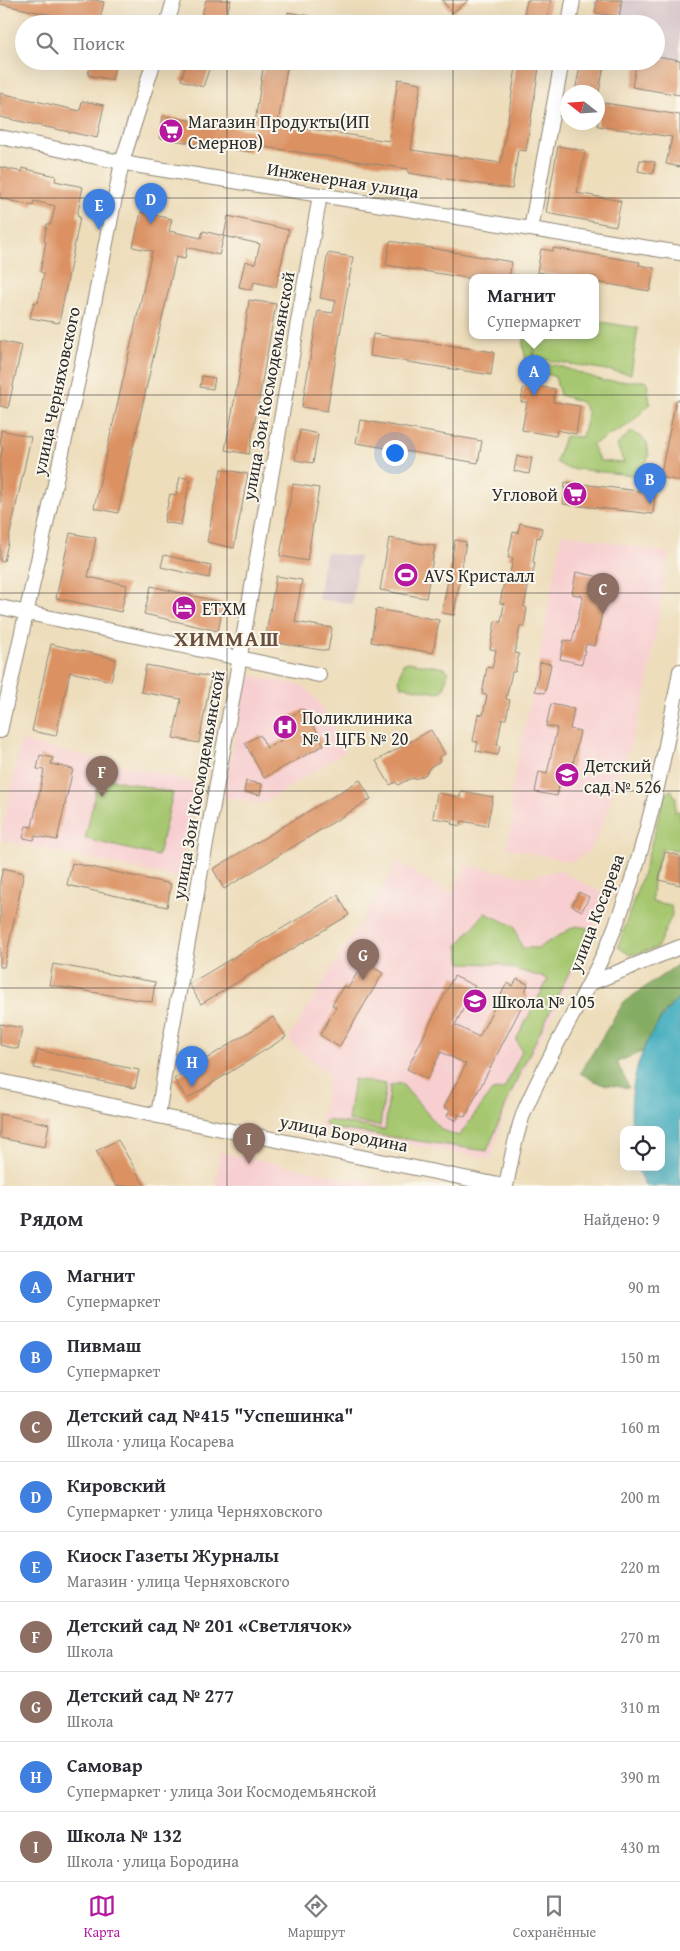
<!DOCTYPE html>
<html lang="ru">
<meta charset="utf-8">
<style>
:root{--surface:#fff;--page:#f7f7f7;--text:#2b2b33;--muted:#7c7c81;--line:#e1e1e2;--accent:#b5179e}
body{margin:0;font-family:"Gentium Book Plus",serif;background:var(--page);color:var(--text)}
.controls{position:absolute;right:15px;bottom:15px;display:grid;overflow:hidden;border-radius:10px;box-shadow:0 5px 20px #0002}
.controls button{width:45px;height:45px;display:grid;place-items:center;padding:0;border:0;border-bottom:1px solid var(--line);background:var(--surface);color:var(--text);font:25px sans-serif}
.compass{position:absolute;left:560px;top:85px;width:45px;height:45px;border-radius:50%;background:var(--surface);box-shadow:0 5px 20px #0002;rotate:287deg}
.you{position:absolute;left:394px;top:452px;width:18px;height:18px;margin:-12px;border:4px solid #fff;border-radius:50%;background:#1a73e8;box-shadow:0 0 0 8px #1a73e833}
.badge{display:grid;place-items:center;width:32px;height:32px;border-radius:50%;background:var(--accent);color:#fff;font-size:16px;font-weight:700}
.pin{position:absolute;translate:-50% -41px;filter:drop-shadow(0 1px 2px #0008)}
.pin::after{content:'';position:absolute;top:26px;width:18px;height:15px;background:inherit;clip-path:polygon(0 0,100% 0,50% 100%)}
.popup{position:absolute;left:469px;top:274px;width:130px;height:65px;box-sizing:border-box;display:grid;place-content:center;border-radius:10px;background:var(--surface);filter:drop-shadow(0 1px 4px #0005);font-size:16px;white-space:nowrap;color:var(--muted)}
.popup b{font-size:19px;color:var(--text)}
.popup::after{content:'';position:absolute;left:50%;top:100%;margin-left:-10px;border:10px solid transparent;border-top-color:var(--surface)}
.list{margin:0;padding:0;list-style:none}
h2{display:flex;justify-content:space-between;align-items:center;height:65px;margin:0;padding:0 20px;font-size:21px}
h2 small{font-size:16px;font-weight:400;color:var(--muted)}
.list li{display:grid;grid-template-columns:32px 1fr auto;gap:15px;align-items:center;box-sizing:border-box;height:70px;padding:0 20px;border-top:1px solid var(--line)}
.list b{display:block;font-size:19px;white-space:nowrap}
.list p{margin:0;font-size:16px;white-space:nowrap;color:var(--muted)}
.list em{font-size:16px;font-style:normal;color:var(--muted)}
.icon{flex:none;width:28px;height:28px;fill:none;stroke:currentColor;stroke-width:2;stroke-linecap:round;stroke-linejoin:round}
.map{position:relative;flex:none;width:680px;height:1186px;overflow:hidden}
.search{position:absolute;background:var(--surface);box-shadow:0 5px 20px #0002;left:15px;right:15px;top:15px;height:55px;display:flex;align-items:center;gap:12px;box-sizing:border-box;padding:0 18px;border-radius:28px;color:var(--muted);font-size:19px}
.sheet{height:695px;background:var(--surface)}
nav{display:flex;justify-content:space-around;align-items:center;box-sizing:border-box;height:70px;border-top:1px solid var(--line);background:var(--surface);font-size:14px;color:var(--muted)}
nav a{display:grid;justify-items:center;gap:2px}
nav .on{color:var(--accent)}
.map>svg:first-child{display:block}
.built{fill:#f7cfd0}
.industrial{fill:#d2bdc5}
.green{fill:#a6c76f;stroke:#68794d}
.forest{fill:#84ac62;stroke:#586c46}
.water{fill:#3eabbd;stroke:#346b74}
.building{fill:#db9162}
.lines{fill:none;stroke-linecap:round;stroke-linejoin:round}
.minor-casing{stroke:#8c8473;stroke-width:16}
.minor{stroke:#fff;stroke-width:14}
.grid{fill:none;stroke:#2b2b2b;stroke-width:1;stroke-opacity:0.55}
.labels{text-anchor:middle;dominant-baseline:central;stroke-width:4;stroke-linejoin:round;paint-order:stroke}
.poi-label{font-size:18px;fill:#2b2b2b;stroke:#fbf7ec;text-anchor:start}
.street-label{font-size:18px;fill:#2b2b2b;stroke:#fbf7ec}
.district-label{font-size:22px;font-weight:bold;letter-spacing:1px;fill:#694f3e;stroke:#fbf7ec}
</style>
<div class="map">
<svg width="680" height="1186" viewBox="0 0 680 1186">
<rect width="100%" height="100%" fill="#fbf7ec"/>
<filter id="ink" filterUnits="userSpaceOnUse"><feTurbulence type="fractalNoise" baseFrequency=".02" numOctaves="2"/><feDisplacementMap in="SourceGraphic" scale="10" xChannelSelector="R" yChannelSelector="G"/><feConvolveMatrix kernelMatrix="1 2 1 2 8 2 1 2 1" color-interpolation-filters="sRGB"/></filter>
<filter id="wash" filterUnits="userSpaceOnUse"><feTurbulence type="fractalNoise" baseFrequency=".0096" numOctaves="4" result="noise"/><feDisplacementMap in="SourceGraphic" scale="20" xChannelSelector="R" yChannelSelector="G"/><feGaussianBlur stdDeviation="1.12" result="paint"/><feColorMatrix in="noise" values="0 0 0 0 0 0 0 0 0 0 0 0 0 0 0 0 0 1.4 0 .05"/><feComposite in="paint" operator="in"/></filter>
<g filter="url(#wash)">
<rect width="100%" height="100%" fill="#edddbb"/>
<g class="built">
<path d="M 562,533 L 669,553 L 645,698 L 627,755 L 597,838 L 588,852 L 571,862 L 506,848 L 513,819 L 510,795 L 536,675 Z"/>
<path d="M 255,676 L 303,686 L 319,702 L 346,751 L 262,804 L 223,797 L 247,679 Z"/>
<path d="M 21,741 L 198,783 L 178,878 L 0,840 Z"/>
<path d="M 398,862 L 451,894 L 466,865 L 528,877 L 559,870 L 608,896 L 572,977 L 520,1080 L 503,1117 L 491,1159 L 320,1129 L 329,1076 L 288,1039 Z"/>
<path d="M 220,1152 L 327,1174 L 386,1186 L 215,1186 Z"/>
</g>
<g class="industrial">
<path d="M 594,0 L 680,0 L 680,95 L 632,87 L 637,61 L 656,61 L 656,24 L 602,24 L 604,15 L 595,13 L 596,4 L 594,3 Z"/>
<path d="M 325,552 L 359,557 L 352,604 L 318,599 Z"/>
</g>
<g class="green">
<path d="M 595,321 L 638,328 L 631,374 L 534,358 L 537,335 L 595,335 Z"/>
<path d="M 525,335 L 535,335 L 532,357 L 536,362 L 559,366 L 604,381 L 647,381 L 650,404 L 630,424 L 592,445 L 600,461 L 624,463 L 617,445 L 632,431 L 647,442 L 649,456 L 640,476 L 566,468 L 556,462 L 565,436 L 582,437 L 588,413 L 581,402 L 560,395 L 555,377 L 527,367 L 523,345 Z"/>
<path d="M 408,662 L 445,668 L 448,672 L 444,689 L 438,693 L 401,686 L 399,680 L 403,664 Z"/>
<path d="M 99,776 L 173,793 L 158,856 L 85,839 Z"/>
<path d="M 671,789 L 676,798 L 675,812 L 680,811 L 680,850 L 662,849 L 653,878 L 652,902 L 671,905 L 672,915 L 657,948 L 630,955 L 618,947 L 644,870 L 664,798 Z"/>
<path d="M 485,913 L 514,926 L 522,948 L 538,948 L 575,926 L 588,928 L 583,944 L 517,1079 L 487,1151 L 330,1128 L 324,1123 L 327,1120 L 385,1130 L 390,1086 L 401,1083 L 442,1130 L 459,1136 L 492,1091 L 504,1089 L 522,1051 L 516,1040 L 548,979 L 498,964 L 461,963 L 458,945 Z"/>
<path d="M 354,1079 L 386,1084 L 380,1126 L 348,1121 Z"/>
</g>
<path class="forest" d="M 680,963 L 680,996 L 663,1014 L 642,1052 L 617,1062 L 629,1088 L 601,1084 L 580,1073 L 624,1002 Z"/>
<path class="water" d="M 680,996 L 680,1186 L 645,1186 L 636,1167 L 661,1167 L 661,1130 L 632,1130 C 627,1076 644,1034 680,996 Z"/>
<g id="blocks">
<g class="building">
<path d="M 0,0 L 95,0 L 104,2 L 99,24 L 93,24 L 0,4 Z"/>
<path d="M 206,0 L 231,0 L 223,24 L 199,24 Z"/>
<path d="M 442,0 L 469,0 L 452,13 Z"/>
<path d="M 527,0 L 551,0 L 546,24 L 522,24 Z"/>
<path d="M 597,0 L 622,0 L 619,17 L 595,13 Z"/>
<path d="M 288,12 L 327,19 L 326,24 L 286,24 Z"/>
<path d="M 656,56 L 680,60 L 680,95 L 632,87 L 637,61 L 656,61 Z"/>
<path d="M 91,61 L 116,61 L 112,80 L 88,75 Z"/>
<path d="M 187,61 L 212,61 L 203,87 L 181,80 Z"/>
<path d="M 264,61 L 288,61 L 278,124 L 389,141 L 398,79 L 421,83 L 411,150 L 501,163 L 517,61 L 540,61 L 526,151 L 518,150 L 512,189 L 408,173 L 408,169 L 252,145 L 250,152 L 159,138 L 163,116 L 254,130 Z"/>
<path d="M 581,61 L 605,61 L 599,92 L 575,92 Z"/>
<path d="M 0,93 L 80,111 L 82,101 L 104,105 L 97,138 L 0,117 Z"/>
<path d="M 598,102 L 680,115 L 680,167 L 666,164 L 672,137 L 598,126 Z"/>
<path d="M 558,146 L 585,151 L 577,193 L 621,201 L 616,226 L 546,213 Z"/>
<path d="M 640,160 L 655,162 L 653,174 L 638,171 Z"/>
<path d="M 0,167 L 22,172 L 22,168 L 56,176 L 55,181 L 83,187 L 77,216 L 80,217 L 59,323 L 30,318 L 34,302 L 38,303 L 44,273 L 40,272 L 46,242 L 44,241 L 47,224 L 51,224 L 55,206 L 34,201 L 33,206 L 0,198 Z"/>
<path d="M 141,212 L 172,219 L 169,231 L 201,238 L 203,231 L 224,236 L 219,255 L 187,247 L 185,259 L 176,257 L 118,513 L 94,508 L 152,251 L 133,247 Z"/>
<path d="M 228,216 L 289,230 L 276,287 L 254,282 L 252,290 L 239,287 L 245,261 L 255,264 L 260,244 L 224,236 Z"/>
<path d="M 390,241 L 512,262 L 509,277 L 473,277 L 473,279 L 386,265 Z"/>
<path d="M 553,248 L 640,262 L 639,265 L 654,268 L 650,291 L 595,282 L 595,277 L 568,277 L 537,272 L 541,249 L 553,251 Z"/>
<path d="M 328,253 L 353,257 L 327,411 L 302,407 L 318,311 L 333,313 L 336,301 L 320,298 Z"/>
<path d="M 249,300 L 276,304 L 249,454 L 225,450 L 239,376 Z"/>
<path d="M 373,334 L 494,352 L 491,375 L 370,356 Z"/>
<path d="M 0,341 L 22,346 L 8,408 L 0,406 Z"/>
<path d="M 202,376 L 215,378 L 213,389 L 200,387 Z"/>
<path d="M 530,385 L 555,389 L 553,402 L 580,406 L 576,434 L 557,430 L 556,436 L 522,430 L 527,402 L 521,402 L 523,389 Z"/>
<path d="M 676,400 L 680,400 L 680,481 L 660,477 Z"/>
<path d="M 360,420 L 482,441 L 478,463 L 356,443 Z"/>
<path d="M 1,430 L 31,437 L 4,561 L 0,561 L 0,460 L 3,447 L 0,446 Z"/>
<path d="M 300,430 L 318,434 L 313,463 L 295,460 Z"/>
<path d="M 517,456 L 532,458 L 529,474 L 514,471 Z"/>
<path d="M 221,469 L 248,474 L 234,548 L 207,542 Z"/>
<path d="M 180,477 L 190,479 L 181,525 L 164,522 L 170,494 L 176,495 Z"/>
<path d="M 565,482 L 655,493 L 653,514 L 563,504 Z"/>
<path d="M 293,484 L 319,488 L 307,561 L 280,556 Z"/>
<path d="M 520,523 L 542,528 L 540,538 L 537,537 L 533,562 L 535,563 L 531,582 L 529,582 L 524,607 L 527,608 L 524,627 L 520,626 L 515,653 L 519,654 L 515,672 L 512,672 L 506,699 L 510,700 L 506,719 L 502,719 L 497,745 L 500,746 L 498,755 L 476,751 L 478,742 L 473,741 L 478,714 L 483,715 L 487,695 L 482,694 L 487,667 L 492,668 L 496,650 L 490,649 L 495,621 L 501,622 L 504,604 L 500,603 L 505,577 L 509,578 L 513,558 L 508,558 L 513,532 L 518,533 Z"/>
<path d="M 70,533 L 96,538 L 88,577 L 127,585 L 121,612 L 56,598 Z"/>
<path d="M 389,538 L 435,546 L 426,598 L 380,590 Z"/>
<path d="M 455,540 L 466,542 L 454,615 L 442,613 Z"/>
<path d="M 164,555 L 211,566 L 209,578 L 161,567 Z"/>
<path d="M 576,572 L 600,577 L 596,597 L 605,599 L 595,646 L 586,644 L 582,664 L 560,659 L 564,640 L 572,642 L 583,596 L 572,594 Z"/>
<path d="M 276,576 L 302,580 L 295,622 L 332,628 L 328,651 L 265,641 Z"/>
<path d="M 151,586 L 224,603 L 218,631 L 144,614 Z"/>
<path d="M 376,609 L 439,620 L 433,653 L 371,642 Z"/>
<path d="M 51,644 L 116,659 L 111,681 L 70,672 L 56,736 L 32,731 Z"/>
<path d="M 540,662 L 551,664 L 545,693 L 535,691 Z"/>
<path d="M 146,665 L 211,677 L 199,743 L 173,738 L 181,699 L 141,692 Z"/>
<path d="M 551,704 L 574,709 L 570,729 L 580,731 L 570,778 L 561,776 L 557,796 L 535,792 L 539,772 L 547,774 L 557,728 L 546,726 Z"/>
<path d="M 304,709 L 324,745 L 264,778 L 245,743 L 260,735 L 267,748 L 296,732 L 288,717 Z"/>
<path d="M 431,730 L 445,754 L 438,758 L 440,761 L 430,767 L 425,775 L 418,778 L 409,779 L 398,785 L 396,782 L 390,785 L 376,761 Z"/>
<path d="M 40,755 L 53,758 L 51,764 L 73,769 L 57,840 L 35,836 L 34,840 L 23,838 L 26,826 L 32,827 L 44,770 L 37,769 Z"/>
<path d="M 360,780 L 371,799 L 224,889 L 213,869 Z"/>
<path d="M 246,781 L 262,784 L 260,795 L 244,792 Z"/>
<path d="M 461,791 L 493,797 L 487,826 L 462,821 L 461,826 L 451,824 L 452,821 L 433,818 L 437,793 L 460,797 Z"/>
<path d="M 665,852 L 680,856 L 680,885 L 659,880 Z"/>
<path d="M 72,863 L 171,884 L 167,907 L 67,885 Z"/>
<path d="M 3,868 L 24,873 L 4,967 L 0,967 L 0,881 Z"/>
<path d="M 579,892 L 589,897 L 582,911 L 572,906 Z"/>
<path d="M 338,895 L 349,915 L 201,1004 L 189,984 Z"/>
<path d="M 364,962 L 383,973 L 339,1047 L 320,1035 L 336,1007 L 332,1005 L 344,985 L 348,988 Z"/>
<path d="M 53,964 L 155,982 L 152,1002 L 49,985 Z"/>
<path d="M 454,976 L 475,986 L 455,1025 L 479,1037 L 507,983 L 513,986 L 517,979 L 528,984 L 525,992 L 528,994 L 465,1117 L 459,1114 L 456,1121 L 447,1116 L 450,1110 L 444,1107 L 466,1064 L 441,1052 L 427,1079 L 407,1069 Z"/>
<path d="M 273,1017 L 286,1037 L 187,1099 L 174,1079 Z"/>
<path d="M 0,1024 L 22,1028 L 18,1049 L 0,1045 Z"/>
<path d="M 38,1050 L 139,1070 L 135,1088 L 34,1068 Z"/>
<path d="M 0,1114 L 49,1124 L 45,1147 L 0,1138 Z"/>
<path d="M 118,1140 L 145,1186 L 116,1186 L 96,1151 Z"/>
</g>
</g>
</g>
<g filter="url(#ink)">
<use href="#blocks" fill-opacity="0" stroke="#8c8473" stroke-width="1"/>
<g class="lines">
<defs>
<g id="minor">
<path d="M 167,24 L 174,0"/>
<path d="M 569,24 L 573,0"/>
<path d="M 0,137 L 140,166 L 680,253"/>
<path d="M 531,229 L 562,61"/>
<path d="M 0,607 L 319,675"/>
<path d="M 0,731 L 85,349 L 122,162 L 154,61"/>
<path d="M 591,983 L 680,947"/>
<path d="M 0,1081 L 158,1116 L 504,1186"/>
<path d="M 158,1116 L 166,1063 L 236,679 L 320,195"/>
<path d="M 506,1186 C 511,1161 515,1136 524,1112 C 548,1054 584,1000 609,942 C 645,856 664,762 680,671"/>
</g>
</defs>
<use href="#minor" class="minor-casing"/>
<use href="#minor" class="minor"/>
</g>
</g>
<path class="grid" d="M 227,0 L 227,24M 453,0 L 453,24M 227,61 L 227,1186M 453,61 L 453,1186M 0,198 L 680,198M 0,395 L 680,395M 0,593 L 680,593M 0,791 L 680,791M 0,988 L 680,988"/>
<defs>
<symbol id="supermarket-disc" viewBox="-11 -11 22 22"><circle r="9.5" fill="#b5179e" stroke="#fbf7ec"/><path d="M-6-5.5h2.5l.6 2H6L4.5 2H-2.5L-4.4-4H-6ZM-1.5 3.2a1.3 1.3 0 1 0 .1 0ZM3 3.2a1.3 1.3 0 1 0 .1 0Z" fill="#fff"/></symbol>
<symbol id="stadium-disc" viewBox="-11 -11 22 22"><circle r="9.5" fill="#b5179e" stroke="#fbf7ec"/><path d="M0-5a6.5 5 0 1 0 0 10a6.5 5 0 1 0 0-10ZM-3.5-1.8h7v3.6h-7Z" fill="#fff"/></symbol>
<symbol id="hotel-disc" viewBox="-11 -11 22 22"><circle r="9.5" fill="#b5179e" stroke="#fbf7ec"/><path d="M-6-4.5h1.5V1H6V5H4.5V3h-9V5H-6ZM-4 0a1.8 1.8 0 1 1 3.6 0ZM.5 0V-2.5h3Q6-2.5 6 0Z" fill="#fff"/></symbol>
<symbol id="hospital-disc" viewBox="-11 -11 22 22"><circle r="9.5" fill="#b5179e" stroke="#fbf7ec"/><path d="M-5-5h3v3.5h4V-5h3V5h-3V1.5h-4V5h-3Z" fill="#fff"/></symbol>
<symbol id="school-disc" viewBox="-11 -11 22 22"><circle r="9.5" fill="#b5179e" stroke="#fbf7ec"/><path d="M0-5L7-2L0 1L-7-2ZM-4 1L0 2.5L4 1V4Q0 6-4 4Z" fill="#fff"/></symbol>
</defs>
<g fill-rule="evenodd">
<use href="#supermarket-disc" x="157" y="117" width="28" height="28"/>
<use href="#supermarket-disc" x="561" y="480" width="28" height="28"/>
<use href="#stadium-disc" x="392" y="561" width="28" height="28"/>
<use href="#hotel-disc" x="170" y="594" width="28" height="28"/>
<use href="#hospital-disc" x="271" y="713" width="28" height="28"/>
<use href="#school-disc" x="553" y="761" width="28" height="28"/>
<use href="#school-disc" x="461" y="987" width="28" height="28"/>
</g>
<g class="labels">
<g class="poi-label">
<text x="188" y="121">Магазин Продукты(ИП<tspan x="188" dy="21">Смернов)</tspan></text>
<text x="558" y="494" text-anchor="end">Угловой</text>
<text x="424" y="575">AVS Кристалл</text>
<text x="202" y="608">ЕТХМ</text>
<text x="302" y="717">Поликлиника<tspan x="302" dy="21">№ 1 ЦГБ № 20</tspan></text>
<text x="584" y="765">Детcкий<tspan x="584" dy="21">сад № 526</tspan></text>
<text x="492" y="1001">Школа № 105</text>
</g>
<g class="street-label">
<text transform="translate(343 180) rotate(9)">Инженерная улица</text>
<text transform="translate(268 386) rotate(-80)">улица Зои Космодемьянской</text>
<text transform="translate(56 391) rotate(-78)">улица Черняховского</text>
<text transform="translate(198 785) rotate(-80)">улица Зои Космодемьянской</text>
<text transform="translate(596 913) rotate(-69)">улица Косарева</text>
<text transform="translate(344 1133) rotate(11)">улица Бородина</text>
</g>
<g class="district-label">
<text x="227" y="638">ХИММАШ</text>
</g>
</g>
</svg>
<div class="controls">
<button><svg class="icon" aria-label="locate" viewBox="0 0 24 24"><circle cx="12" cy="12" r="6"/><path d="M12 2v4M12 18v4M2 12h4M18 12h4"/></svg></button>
</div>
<svg class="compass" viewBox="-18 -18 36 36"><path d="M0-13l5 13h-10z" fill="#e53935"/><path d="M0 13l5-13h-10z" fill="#7c7c81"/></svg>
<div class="you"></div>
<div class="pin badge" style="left:534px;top:396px;background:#3f7fe0">A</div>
<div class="popup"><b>Магнит</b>Супермаркет</div>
<div class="pin badge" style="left:650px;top:504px;background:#3f7fe0">B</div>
<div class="pin badge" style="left:603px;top:614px;background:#8d6e63">C</div>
<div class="pin badge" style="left:151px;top:224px;background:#3f7fe0">D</div>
<div class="pin badge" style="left:99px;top:230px;background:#3f7fe0">E</div>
<div class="pin badge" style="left:102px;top:797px;background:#8d6e63">F</div>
<div class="pin badge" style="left:363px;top:980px;background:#8d6e63">G</div>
<div class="pin badge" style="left:192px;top:1087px;background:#3f7fe0">H</div>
<div class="pin badge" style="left:249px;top:1164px;background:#8d6e63">I</div>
<div class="search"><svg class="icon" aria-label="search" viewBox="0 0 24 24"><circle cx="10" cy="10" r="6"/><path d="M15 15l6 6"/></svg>Поиск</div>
</div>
<section class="sheet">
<h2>Рядом<small>Найдено: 9</small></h2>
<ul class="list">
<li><span class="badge" style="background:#3f7fe0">A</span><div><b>Магнит</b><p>Супермаркет</p></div><em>90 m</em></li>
<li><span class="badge" style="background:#3f7fe0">B</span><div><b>Пивмаш</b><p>Супермаркет</p></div><em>150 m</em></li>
<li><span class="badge" style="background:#8d6e63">C</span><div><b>Детский сад №415 &quot;Успешинка&quot;</b><p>Школа · улица Косарева</p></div><em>160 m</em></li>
<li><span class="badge" style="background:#3f7fe0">D</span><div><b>Кировский</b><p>Супермаркет · улица Черняховского</p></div><em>200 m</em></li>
<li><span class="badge" style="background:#3f7fe0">E</span><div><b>Киоск Газеты Журналы</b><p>Магазин · улица Черняховского</p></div><em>220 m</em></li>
<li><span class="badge" style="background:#8d6e63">F</span><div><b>Детский сад № 201 «Светлячок»</b><p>Школа</p></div><em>270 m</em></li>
<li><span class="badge" style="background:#8d6e63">G</span><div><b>Детcкий сад № 277</b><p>Школа</p></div><em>310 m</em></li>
<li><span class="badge" style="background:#3f7fe0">H</span><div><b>Самовар</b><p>Супермаркет · улица Зои Космодемьянской</p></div><em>390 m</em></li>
<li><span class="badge" style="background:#8d6e63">I</span><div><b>Школа № 132</b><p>Школа · улица Бородина</p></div><em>430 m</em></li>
</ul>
</section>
<nav>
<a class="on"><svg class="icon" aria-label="map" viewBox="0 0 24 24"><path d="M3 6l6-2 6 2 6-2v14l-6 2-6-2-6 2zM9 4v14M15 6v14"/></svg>Карта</a>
<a><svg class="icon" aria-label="directions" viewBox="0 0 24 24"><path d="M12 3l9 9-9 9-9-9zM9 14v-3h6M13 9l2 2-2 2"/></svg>Маршрут</a>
<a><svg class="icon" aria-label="saved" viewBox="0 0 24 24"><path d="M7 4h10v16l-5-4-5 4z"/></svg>Сохранённые</a>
</nav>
